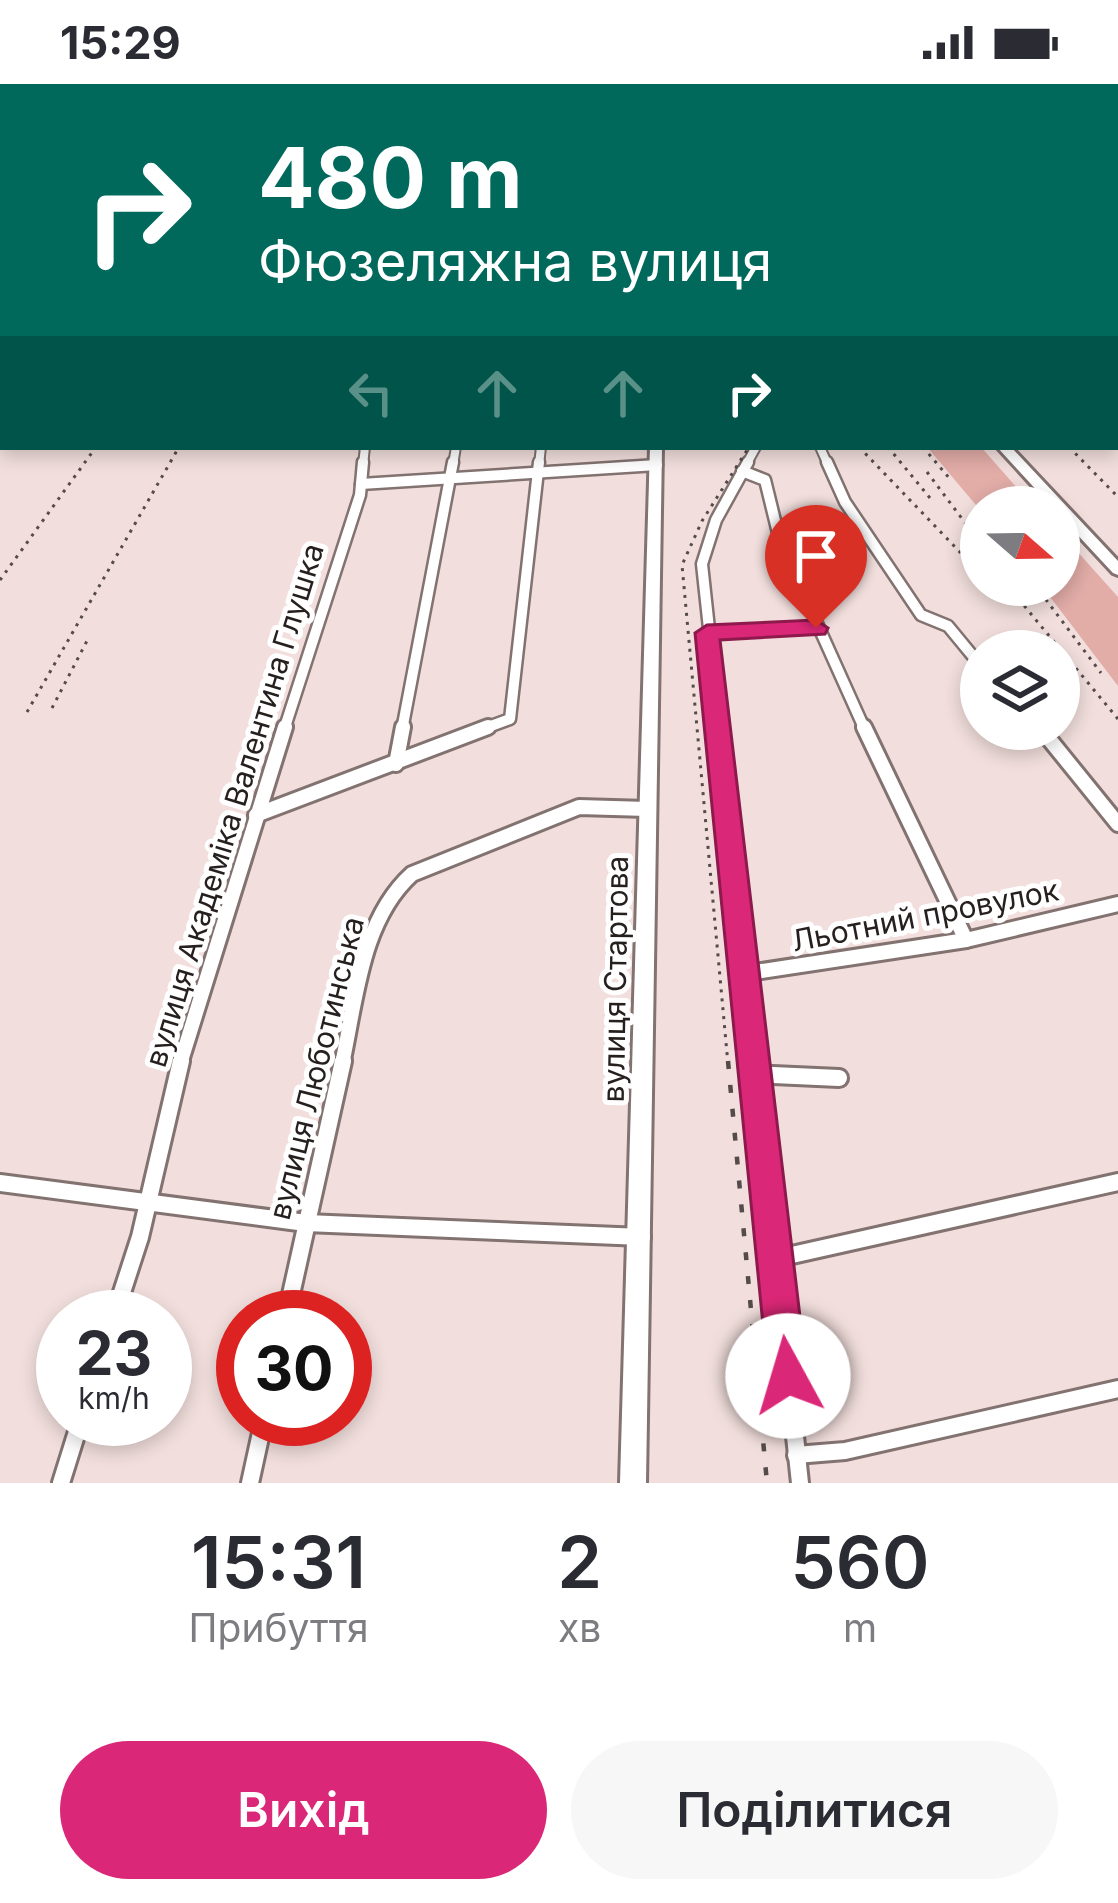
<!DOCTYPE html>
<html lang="uk">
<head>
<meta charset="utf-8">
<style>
  :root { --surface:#fff; --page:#f7f7f7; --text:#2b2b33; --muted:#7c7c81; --accent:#db2777 }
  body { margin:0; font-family:Inter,sans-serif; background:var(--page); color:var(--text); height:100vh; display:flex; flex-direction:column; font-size:45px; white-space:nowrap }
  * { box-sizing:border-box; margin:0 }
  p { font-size:39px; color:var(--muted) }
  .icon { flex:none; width:66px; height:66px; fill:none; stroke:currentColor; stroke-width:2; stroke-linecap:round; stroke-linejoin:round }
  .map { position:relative; height:1399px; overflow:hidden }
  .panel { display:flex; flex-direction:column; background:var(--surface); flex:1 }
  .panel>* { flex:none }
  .banner { position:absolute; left:0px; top:0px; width:1119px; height:366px; box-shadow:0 6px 18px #0003; background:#00695c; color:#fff; overflow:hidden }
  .needle { width:78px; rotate:110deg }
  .fabs { position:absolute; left:960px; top:402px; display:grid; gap:24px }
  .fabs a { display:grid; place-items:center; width:120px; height:120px; border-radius:50%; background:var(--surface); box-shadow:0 6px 18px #0003; font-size:60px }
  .speed { position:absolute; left:36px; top:1206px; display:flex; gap:24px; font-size:60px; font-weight:700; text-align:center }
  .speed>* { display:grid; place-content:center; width:156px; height:156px; border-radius:50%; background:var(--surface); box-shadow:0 6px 18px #0003; line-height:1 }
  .speed small { font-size:30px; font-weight:400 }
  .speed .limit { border:18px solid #d22; background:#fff; color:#111 }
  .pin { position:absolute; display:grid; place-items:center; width:102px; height:102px; color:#fff; margin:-123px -51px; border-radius:50% 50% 50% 0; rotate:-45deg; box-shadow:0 0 12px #0007 }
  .pin .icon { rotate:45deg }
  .me { position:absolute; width:132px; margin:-66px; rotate:354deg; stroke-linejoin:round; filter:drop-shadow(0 0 9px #0008) }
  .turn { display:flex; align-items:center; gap:42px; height:252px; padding:0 60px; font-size:54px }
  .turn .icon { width:156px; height:156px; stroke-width:2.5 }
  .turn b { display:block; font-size:84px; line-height:102px }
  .lanes { display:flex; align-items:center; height:114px; padding:0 60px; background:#0003; justify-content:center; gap:60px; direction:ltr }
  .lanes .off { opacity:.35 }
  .eta { display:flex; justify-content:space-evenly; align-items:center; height:204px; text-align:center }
  .eta b { font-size:72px; font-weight:600; line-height:84px }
  .button { display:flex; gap:24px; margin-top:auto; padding:24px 60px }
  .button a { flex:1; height:138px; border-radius:72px; background:var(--accent); color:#fff; font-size:48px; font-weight:600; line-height:138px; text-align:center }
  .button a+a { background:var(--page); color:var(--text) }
  .status { display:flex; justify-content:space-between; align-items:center; height:84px; padding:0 60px; background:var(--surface); direction:ltr }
  .status svg { height:33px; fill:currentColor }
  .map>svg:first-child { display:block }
</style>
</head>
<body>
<div class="status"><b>15:29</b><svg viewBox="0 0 49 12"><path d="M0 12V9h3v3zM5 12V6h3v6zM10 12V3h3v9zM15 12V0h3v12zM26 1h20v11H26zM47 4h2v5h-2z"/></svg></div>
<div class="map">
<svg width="1118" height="1399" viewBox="0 0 1118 1399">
  <rect width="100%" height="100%" fill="#f2dfdd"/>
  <g fill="#e2aca7">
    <polygon points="927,363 981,363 1034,423 981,427"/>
    <polygon points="1059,447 1118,513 1118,602 1041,501 1059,501"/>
  </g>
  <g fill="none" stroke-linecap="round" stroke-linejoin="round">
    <defs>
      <g id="street-far3">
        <polyline points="820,363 828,381"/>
        <polyline points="363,381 365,363"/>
        <polyline points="453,381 456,363"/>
        <polyline points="539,381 541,363"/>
        <polyline points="746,381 756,363"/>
      </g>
      <g id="street-far2">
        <polyline points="827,378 845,418 921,531 948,542 981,582"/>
        <polyline points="742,387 765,396 780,457 865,646"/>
        <polyline points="361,400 657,381"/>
        <polyline points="707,549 816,544"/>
        <polyline points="284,646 360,411 363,378"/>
        <polyline points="402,646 453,378"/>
        <polyline points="480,646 510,635 539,378"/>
        <polyline points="720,646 702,480 716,436 748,378"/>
      </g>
      <g id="street-far1">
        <polyline points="719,643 755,980"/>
        <polyline points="864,643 966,856"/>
        <polyline points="1041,645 1118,740"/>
        <polyline points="396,680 403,643"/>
        <polyline points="256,731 488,643"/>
        <polyline points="742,890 966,856 1118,820"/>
        <polyline points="180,980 285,643"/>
        <path d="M342,980C356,916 361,836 412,790L579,723L647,725"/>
      </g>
      <g id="street">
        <polyline points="755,977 800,1399"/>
        <polyline points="753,990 839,994"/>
        <polyline points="0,1099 306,1139 642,1153"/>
        <polyline points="774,1175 1118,1098"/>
        <polyline points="114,1233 140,1153 181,977"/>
        <polyline points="286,1233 343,977"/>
        <polyline points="796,1371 845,1367 1118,1305"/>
        <polyline points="61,1399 81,1335"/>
        <polyline points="250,1399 264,1335"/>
      </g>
      <g id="secondary">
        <polygon points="516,0 524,0 526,3 518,3"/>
        <polygon points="650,363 662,363 646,1399 620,1399"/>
      </g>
      <g id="primary">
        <polygon points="662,0 671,0 673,3 664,3"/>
        <polygon points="997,363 1011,363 1118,477 1118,491 1113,489 1059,431 1059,423 1052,423"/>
      </g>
    </defs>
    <use href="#street-far3" stroke="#827270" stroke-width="12"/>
    <use href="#street-far2" stroke="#827270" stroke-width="15"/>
    <use href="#street-far1" stroke="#827270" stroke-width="20"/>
    <use href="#street" stroke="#827270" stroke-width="22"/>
    <use href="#secondary" stroke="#827270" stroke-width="6"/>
    <use href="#primary" stroke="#827270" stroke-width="6"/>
    <use href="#street-far3" stroke="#fff" stroke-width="8"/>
    <use href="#street-far2" stroke="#fff" stroke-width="10"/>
    <use href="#street-far1" stroke="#fff" stroke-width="14"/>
    <use href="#street" stroke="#fff" stroke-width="16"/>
    <use href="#secondary" fill="#fff" fill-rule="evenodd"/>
    <use href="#primary" fill="#fff" fill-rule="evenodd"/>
    <g stroke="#544b4a" stroke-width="3" stroke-dasharray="3 6" stroke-linecap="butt">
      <polyline points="580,0 584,3"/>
      <polyline points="859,363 981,490"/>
      <polyline points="888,363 930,414"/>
      <polyline points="923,363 950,395"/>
      <polyline points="1069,363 1118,413"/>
      <polyline points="927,388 981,460"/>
      <polyline points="0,496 96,363"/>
      <polyline points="1007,501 1118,635"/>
      <polyline points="1035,501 1101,589"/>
      <polyline points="52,624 89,553"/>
      <polyline points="27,628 179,363"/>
      <polyline points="728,980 682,481 702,437 749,363"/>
    </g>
    <polyline stroke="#544b4a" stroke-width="4.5" stroke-dasharray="8 16" stroke-linecap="butt" points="728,977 767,1399"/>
  </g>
  <polygon fill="#db2777" stroke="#8e194d" stroke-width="3" points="816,536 828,544 825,550 720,556 807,1292 801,1306 788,1312 774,1306 768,1292 695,549 707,541"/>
  <g text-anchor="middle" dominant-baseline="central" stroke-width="10" stroke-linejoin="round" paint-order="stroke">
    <g font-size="30" fill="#251f1e" stroke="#fff">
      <text transform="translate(234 721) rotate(-73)">вулиця Академіка Валентина Глушка</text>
      <text transform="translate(925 831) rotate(-11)">Льотний провулок</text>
      <text transform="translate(615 895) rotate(-89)">вулиця Стартова</text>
      <text transform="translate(316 984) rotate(-76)">вулиця Люботинська</text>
    </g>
  </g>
</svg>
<div class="fabs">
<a><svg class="needle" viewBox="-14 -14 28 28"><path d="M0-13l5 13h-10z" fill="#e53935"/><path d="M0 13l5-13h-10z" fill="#7c7c81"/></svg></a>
<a><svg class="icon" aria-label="layers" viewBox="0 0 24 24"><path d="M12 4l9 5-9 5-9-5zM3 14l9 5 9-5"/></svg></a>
</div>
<div class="speed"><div>23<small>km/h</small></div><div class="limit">30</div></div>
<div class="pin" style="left:816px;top:544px;background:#d93025"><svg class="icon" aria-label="arrive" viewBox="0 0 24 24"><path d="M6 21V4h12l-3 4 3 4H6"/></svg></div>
<svg class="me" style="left:788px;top:1292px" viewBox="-20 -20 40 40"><circle r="19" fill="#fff"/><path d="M0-13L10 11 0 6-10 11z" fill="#db2777"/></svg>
<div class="banner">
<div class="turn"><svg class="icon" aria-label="right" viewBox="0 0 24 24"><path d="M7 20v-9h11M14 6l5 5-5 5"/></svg><div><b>480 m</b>Фюзеляжна вулиця</div></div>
<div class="lanes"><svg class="icon off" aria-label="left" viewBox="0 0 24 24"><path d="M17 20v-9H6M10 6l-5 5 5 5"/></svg><svg class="icon off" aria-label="ahead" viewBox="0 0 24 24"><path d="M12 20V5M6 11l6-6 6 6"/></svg><svg class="icon off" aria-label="ahead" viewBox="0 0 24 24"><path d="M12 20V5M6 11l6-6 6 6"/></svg><svg class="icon" aria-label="right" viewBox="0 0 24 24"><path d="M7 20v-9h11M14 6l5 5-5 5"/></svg></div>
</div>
</div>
<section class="panel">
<div class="eta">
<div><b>15:31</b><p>Прибуття</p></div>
<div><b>2</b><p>хв</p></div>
<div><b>560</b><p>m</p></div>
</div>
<div class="button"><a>Вихід</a><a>Поділитися</a></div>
</section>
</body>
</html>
